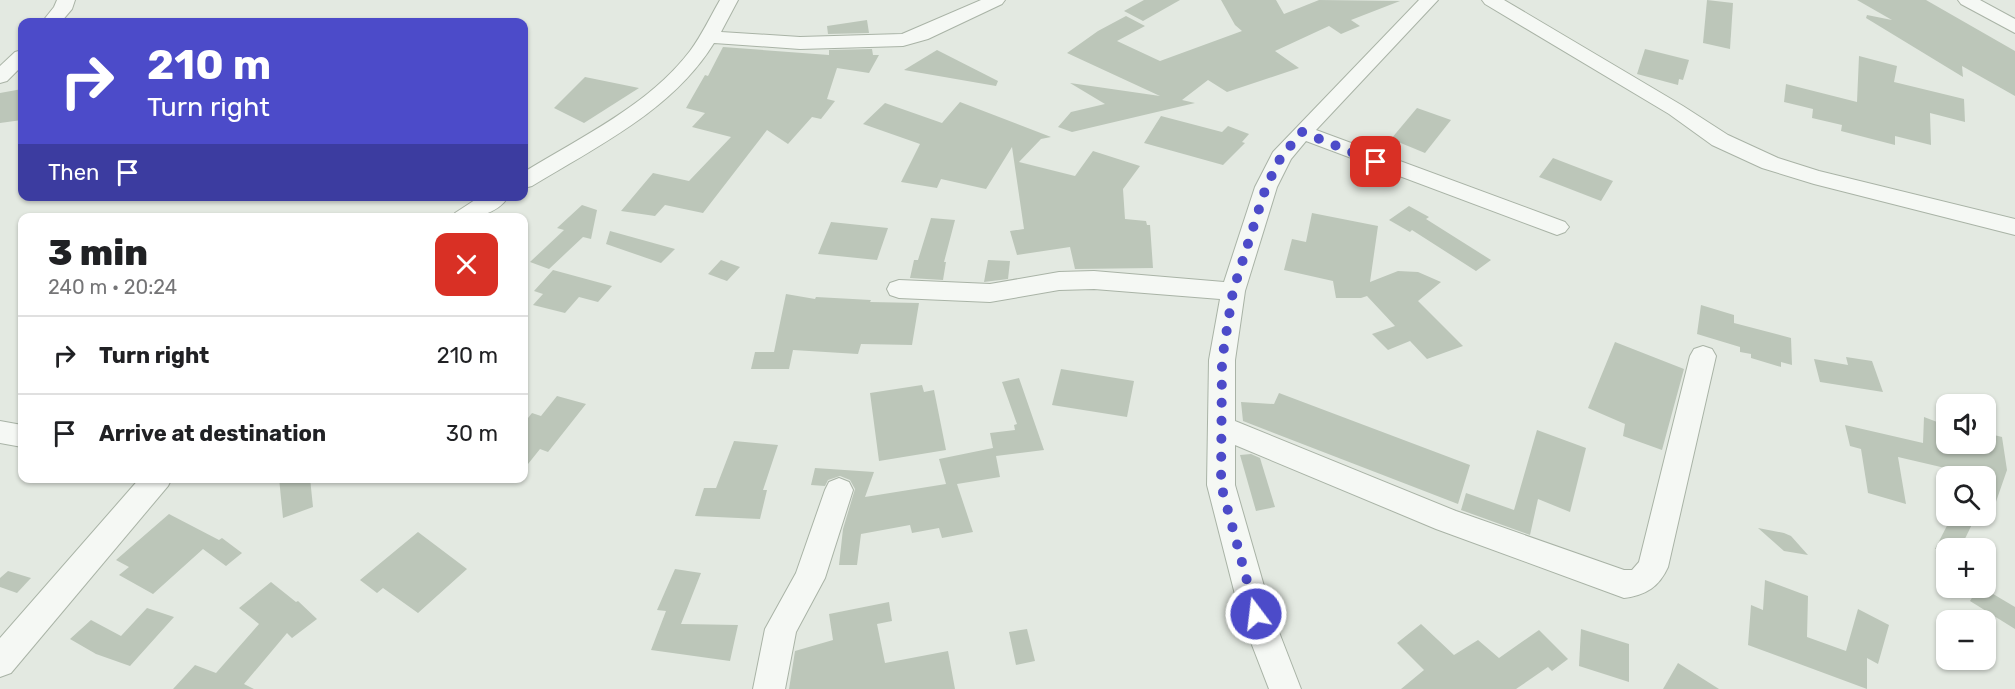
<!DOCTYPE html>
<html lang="en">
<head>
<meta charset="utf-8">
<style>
  :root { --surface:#fff; --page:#f6f6f6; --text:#202124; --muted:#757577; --line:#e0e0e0 }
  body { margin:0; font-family:Rubik,sans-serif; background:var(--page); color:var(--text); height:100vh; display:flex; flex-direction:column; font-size:22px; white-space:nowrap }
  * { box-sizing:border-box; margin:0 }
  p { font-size:20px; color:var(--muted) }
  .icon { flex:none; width:33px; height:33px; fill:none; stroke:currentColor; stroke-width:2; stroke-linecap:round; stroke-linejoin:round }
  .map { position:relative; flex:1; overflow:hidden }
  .side { position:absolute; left:18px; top:213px; width:510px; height:270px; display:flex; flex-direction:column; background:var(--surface); border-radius:12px; box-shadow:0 2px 4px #0004 }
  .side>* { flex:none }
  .top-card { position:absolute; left:18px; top:18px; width:510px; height:183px; border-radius:12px; box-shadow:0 2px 4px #0004; background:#4c4bc9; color:#fff; overflow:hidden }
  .buttons { position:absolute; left:1936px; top:394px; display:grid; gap:12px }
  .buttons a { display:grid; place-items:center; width:60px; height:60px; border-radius:12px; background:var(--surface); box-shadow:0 2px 4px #0004; font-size:30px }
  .pin { position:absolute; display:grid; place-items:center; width:51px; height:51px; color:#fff; margin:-26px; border-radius:12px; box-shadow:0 3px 9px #0006 }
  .me { position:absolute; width:66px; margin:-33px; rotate:345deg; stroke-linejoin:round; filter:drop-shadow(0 0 4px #0008) }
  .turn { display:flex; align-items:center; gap:21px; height:126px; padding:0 30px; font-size:27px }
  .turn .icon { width:78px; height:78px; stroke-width:2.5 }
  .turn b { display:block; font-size:42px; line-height:51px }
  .then { display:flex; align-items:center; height:57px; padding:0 30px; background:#0003; gap:12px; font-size:22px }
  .round { display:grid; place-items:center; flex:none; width:63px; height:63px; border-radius:12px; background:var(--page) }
  .headline { display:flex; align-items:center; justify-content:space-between; height:102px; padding:0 30px }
  h1 { font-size:36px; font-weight:800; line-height:45px }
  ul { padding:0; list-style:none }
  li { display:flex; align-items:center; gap:18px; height:78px; padding:0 30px; border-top:2px solid var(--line) }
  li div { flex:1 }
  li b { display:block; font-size:22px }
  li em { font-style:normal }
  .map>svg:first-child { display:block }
</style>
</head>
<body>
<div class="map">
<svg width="2015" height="689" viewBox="0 0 2015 689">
  <rect width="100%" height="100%" fill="#e3e9e1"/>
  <g fill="#bcc6b9">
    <polygon points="1144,0 1180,0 1143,21 1124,11"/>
    <polygon points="1221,0 1276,0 1284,14 1319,0 1400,1 1351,20 1360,26 1341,34 1329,26 1275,51 1299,68 1227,92 1208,80 1182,100 1195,103 1072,132 1058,127 1071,112 1105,104 1070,83 1160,96 1067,53 1098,31 1126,16 1145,26 1117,41 1160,61 1242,31 1235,25"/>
    <polygon points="1707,0 1733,3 1730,49 1703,43"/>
    <polygon points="1857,0 1926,0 2015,51 2015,96 1962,66 1963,77 1866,18 1867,15 1892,20"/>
    <polygon points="867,20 869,33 828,34 827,26"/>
    <polygon points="723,47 829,55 829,50 872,49 873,55 879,55 869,73 837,68 827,99 835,101 821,119 812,117 788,144 767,130 703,213 665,205 655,216 621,211 653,173 689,181 731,137 692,127 705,113 686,108 705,75 708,76"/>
    <polygon points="1645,49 1689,60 1683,80 1679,79 1678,85 1637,74"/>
    <polygon points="937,50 998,81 996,86 904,70"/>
    <polygon points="1859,56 1897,66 1894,82 1964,99 1965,122 1930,113 1931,145 1895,136 1895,145 1841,131 1842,125 1812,118 1813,109 1784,102 1786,84 1857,102"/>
    <polygon points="585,77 639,88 584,123 554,108"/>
    <polygon points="22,89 22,120 0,123 0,93"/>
    <polygon points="960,102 1051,137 1041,139 1019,162 1075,176 1093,151 1140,166 1123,189 1125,219 1146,221 1147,225 1150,225 1153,268 1075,269 1070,247 1017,255 1010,231 1024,229 1012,147 986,189 941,179 937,188 901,182 920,144 863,124 885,103 942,123"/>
    <polygon points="1417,108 1451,120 1425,153 1391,139"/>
    <polygon points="1161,116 1222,132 1228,126 1249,134 1242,142 1245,143 1223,165 1144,143"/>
    <polygon points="1553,158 1613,181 1601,201 1539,177"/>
    <polygon points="582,205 597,210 591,239 583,237 549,269 530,262 564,230 557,228"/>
    <polygon points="1409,206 1429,217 1426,219 1491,260 1476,271 1412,230 1410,232 1389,220"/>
    <polygon points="1312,213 1378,226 1370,282 1398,271 1418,272 1441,282 1418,301 1463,346 1427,359 1410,341 1388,350 1372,334 1395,326 1367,296 1361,298 1336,298 1333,281 1284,270 1292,239 1306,242"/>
    <polygon points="931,218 955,220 944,262 946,262 943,280 910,278 914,260 918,260"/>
    <polygon points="831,222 888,228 877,260 818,254"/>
    <polygon points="610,231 675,249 661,263 606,244"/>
    <polygon points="721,260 740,267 727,281 708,274"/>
    <polygon points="988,260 1010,261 1008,279 984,282"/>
    <polygon points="553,270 612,286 598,302 579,297 565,313 533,305 543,294 534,291"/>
    <polygon points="786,294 815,299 816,297 871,300 870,302 919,303 912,345 861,344 858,354 793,350 789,369 751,369 755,352 774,352"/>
    <polygon points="1701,305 1734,315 1734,323 1791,338 1792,365 1781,362 1781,367 1751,358 1751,354 1740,352 1740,347 1697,334"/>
    <polygon points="1615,342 1684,369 1662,450 1623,436 1625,424 1588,408"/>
    <polygon points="1846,357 1872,361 1883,392 1820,382 1814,359 1848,365"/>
    <polygon points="1061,369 1134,381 1127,417 1052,405"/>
    <polygon points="1019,378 1044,450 996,456 1000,477 957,484 973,532 942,538 939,528 912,533 910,525 861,534 857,565 839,565 843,529 855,489 850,480 840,476 828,480 825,486 811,485 815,468 874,472 865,497 946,484 939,459 993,448 990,433 1015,430 1014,425 1017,424 1002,382"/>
    <polygon points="922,385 924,392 934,390 946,450 879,461 870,393"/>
    <polygon points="1279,393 1470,465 1458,504 1243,421 1241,402 1274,404"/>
    <polygon points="557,396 586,404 548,452 540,449 524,469 524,423 532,413 541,416"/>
    <polygon points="1924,417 1945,425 1947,444 1986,444 1986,433 2002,437 2007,470 1989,522 1986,522 1986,477 1956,477 1958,471 1898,457 1906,504 1868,493 1861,449 1850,446 1845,425 1923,443"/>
    <polygon points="1537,430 1586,448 1570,512 1538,499 1530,535 1461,510 1466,493 1514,510"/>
    <polygon points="734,441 778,445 763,490 767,490 760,519 695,516 704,488 716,488"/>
    <polygon points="1251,454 1260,458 1275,507 1256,511 1240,455"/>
    <polygon points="279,478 310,478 313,507 283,518"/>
    <polygon points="169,514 219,540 222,538 242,553 226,566 203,549 153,594 119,575 129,567 116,560"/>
    <polygon points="1952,516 1976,516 1960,549 1935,549"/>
    <polygon points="1758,528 1784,533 1791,536 1808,555 1784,551"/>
    <polygon points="418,532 467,569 418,613 383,588 377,593 360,580"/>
    <polygon points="675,569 701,573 681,624 738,625 730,661 651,650 666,611 657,610"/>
    <polygon points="8,571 31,578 17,593 0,587 0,578"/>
    <polygon points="1765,580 1808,596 1807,637 1846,651 1858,609 1889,625 1878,664 1867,658 1867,689 1748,645 1751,605 1763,610"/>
    <polygon points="271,582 296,602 298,601 317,619 292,638 287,633 244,684 254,689 173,689 195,665 216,673 259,624 239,608"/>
    <polygon points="1978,588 1983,588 2015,607 2015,629 1970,601"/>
    <polygon points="889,602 892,621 877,624 885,663 948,651 955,689 789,689 795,651 833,640 829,614"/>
    <polygon points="147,608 174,617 130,666 96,654 70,639 91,620 121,636"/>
    <polygon points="1421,624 1454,655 1478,640 1499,658 1539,630 1568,659 1552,671 1548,667 1516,689 1401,689 1424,670 1397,643"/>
    <polygon points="1027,629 1035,661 1016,665 1009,632"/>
    <polygon points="1581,629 1629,644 1629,682 1579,666"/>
    <polygon points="1678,663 1719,689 1663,689"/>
  </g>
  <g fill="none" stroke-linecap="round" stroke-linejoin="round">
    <defs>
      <g id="minor">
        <polygon points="57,0 75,0 72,9 61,22 42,22 54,7"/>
        <path d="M720,0H738L721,32L800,37L902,34L981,0H1005L1002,4L928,39L903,46L800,49L714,43C673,110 596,147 532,186L524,188V172C581,137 649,105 690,51C702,35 710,17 720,0Z"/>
        <path d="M1419,0H1438L1316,130L1565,222L1569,227L1565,232L1557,235L1549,232L1306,141L1291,159L1277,187L1245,291L1235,360V421L1456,511L1624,570H1632L1639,562L1690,356L1694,349L1703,346L1712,349L1716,356L1668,567C1659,587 1646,595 1624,598L1436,529L1235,445V485L1272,614L1301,689H1269L1240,614L1207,485L1209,360L1220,299L1094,289L1059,290L990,302L899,298L890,295L887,289L890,283L899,280L990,284L1059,272L1094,271L1224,282L1255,187L1273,152Z"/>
        <polygon points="1482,0 1504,0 1683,106 1728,135 1778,158 1819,171 2015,219 2015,235 1814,184 1762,168 1712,145 1669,114 1485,4"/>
        <polygon points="1958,0 1980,0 2015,19 2015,33 1961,4"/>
        <polygon points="22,50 22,66 7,81 0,83 0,66 15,52"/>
        <path d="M481,196H509C496,216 473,218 452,218L455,213Z"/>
        <polygon points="0,421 22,425 22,447 0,443"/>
        <polygon points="140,478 172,478 168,486 11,673 0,677 0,638"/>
        <polygon points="839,478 849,482 853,490 825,578 796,632 785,689 753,689 765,629 796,573 825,490 829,482"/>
      </g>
    </defs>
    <use href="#minor" stroke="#a9b3a6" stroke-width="2"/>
    <use href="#minor" fill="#f5f8f4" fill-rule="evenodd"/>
  </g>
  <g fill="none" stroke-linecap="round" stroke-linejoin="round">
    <polyline stroke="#4c4bc9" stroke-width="10" stroke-dasharray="0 18" points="1256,614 1221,485 1222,360 1233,291 1266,187 1281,157 1302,132 1376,162"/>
  </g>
</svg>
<div class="buttons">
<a><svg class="icon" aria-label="sound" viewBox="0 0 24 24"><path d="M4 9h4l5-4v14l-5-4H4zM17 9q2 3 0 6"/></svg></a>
<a><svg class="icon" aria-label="search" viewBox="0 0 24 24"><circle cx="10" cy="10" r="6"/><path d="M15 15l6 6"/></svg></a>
<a>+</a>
<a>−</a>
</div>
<div class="pin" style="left:1376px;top:162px;background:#d93025"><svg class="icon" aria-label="arrive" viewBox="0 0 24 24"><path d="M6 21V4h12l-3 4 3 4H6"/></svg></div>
<svg class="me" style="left:1256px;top:614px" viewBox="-20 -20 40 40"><circle r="17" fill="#4c4bc9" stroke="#fff" stroke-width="3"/><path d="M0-11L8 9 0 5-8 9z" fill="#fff"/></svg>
<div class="top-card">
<div class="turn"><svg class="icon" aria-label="right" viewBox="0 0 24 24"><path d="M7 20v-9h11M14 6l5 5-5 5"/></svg><div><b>210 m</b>Turn right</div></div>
<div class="then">Then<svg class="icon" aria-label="arrive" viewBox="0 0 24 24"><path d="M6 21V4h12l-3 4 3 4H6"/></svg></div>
</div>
<section class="side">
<div class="headline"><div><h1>3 min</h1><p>240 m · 20:24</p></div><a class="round" style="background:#d93025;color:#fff"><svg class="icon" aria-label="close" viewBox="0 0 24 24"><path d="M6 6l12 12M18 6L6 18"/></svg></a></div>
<ul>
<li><svg class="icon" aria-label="right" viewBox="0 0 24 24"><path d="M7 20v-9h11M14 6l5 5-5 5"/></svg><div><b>Turn right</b></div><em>210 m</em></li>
<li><svg class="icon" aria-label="arrive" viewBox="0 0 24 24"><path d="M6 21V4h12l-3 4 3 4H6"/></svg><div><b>Arrive at destination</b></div><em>30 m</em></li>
</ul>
</section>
</div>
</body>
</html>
